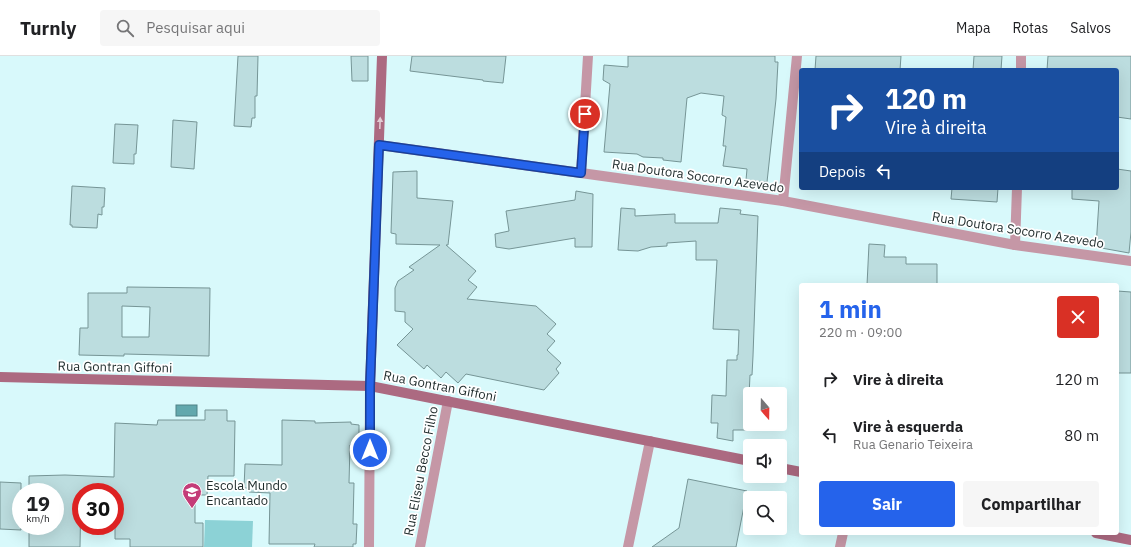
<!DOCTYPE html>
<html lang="pt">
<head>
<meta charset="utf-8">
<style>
  :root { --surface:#fff; --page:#f6f6f6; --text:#202124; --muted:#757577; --line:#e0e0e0; --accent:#2563eb }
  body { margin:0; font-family:"IBM Plex Sans",sans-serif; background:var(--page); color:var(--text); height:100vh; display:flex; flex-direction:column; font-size:15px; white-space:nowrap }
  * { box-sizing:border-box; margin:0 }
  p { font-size:13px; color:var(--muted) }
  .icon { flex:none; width:22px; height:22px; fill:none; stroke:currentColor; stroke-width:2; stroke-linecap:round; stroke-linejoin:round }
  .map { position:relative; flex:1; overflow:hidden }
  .drawer { position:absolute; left:799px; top:227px; width:320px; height:252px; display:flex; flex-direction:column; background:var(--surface); border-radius:4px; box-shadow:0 4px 16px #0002 }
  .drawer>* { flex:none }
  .top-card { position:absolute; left:799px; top:12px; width:320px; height:122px; border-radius:4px; box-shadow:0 4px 16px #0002; background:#1a4fa0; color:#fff; overflow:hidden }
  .needle { width:26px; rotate:160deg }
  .controls { position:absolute; left:743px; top:331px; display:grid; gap:8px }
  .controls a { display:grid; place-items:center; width:44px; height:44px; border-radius:4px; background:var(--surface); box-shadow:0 4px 16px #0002; font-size:20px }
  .speed { position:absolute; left:12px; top:427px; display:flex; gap:8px; font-size:20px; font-weight:700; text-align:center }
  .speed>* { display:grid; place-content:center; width:52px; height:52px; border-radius:50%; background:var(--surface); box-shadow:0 4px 16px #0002; line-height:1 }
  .speed small { font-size:10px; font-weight:400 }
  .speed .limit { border:6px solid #d22; background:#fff; color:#111 }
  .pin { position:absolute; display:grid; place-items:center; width:34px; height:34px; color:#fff; margin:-17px; border:2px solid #fff; border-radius:50%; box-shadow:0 1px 4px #0007 }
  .me { position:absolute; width:44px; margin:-22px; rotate:0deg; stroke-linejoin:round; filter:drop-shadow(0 0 3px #0008) }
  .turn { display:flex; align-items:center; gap:14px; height:84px; padding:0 20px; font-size:18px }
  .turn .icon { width:52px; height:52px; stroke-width:2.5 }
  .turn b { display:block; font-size:28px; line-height:34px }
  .then { display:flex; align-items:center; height:38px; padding:0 20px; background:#0003; gap:8px; font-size:15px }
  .round { display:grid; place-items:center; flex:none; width:42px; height:42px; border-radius:4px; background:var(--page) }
  .overview { display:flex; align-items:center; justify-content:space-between; height:68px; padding:0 20px }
  h1 { font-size:24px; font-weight:700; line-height:30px; color:var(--accent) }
  .button { display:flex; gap:8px; margin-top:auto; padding:8px 20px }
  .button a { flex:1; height:46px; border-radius:4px; background:var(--accent); color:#fff; font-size:16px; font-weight:700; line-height:46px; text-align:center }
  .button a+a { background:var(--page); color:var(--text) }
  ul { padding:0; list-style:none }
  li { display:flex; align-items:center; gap:12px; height:56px; padding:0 20px }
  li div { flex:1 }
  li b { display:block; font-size:15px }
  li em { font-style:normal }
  header { display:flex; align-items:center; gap:24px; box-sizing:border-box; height:56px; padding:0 20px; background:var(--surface); border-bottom:1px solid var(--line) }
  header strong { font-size:19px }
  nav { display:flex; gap:22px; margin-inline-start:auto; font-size:14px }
  .search { width:280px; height:36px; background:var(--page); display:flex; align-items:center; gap:10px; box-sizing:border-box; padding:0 14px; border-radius:4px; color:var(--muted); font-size:15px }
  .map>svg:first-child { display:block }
</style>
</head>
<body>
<header>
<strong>Turnly</strong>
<div class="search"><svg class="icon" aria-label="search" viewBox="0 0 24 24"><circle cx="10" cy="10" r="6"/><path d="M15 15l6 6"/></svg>Pesquisar aqui</div>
<nav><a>Mapa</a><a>Rotas</a><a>Salvos</a></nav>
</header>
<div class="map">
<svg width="1131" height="491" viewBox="0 0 1131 491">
  <rect width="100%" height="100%" fill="#d8f9fb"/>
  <polygon fill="#8cd2d6" points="205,464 253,465 252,491 204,491"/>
  <rect fill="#62a8ad" stroke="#4e8286" x="176" y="349" width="21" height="11"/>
  <g fill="#bcdddf" stroke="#769596" fill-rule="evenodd">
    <polygon points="238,0 258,0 257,40 255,40 255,62 252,62 251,71 234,70"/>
    <polygon points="351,0 368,0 368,25 352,25"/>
    <polygon points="412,0 506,0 503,27 483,25 483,24 410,15"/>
    <polygon points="628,0 775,0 775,6 778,6 776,43 767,126 746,124 747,113 723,110 726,90 723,90 726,61 722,59 724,40 701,37 687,42 681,106 663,104 663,102 643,101 637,98 604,96 610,28 603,24 604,9 628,11"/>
    <polygon points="816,0 901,0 900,14 815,14"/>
    <polygon points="974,0 1002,0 1001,14 973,14"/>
    <polygon points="1048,0 1131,0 1131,63 1117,61 1117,14 1047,14"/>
    <polygon points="173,64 197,66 194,113 171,111"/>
    <polygon points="115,68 138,69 136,98 134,98 134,108 113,107"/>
    <polygon points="1117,113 1131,115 1131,176 1129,197 1096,191 1099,145 1072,143 1072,132 1117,132"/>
    <polygon points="417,115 417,142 453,145 448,189 446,189 476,215 468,224 477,231 467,243 536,250 556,268 547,278 555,285 547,294 561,307 556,313 559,317 544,334 466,318 458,327 446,316 441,322 427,309 424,313 397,289 413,273 405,266 405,256 395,255 395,232 398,225 414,214 409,211 440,189 396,188 396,178 391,177 393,116"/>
    <polygon points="72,130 105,132 104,151 102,151 102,159 98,158 97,172 72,171 72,169 70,169"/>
    <polygon points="952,132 998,132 997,146 951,143"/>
    <polygon points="576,135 593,138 592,191 575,191 575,182 509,193 496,191 495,178 509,175 506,155 575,144"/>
    <polygon points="621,152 635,153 635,160 675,158 675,167 718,167 720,152 741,154 740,158 758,160 753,300 752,319 750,319 748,363 747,374 733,374 733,385 717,382 718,367 711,367 712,339 726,340 727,304 737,304 737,299 738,299 739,274 713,273 717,204 696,204 696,185 667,187 667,190 651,191 638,195 618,194"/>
    <polygon points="869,188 885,189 884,201 906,201 906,208 937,208 937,229 867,229"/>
    <path d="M127,231L210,232L209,300L124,298V300L79,299L80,272H88V237H127ZM122,250L150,251L149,281H122Z"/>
    <polygon points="1117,235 1131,236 1131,317 1117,317"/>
    <polygon points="205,354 227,354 227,365 235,365 234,420 208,420 207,439 195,439 195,467 203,467 203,491 130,491 130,483 115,483 115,436 81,436 80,491 29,491 29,470 55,470 55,436 29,436 29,420 65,419 114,421 115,367 157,369 158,364 205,364"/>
    <polygon points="282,364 315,365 315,367 351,366 351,368 359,369 359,389 350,389 349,427 354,427 353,468 357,468 356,488 353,488 353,491 314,491 315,488 269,488 270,437 249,436 249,432 244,432 245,408 282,409"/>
    <polygon points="688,423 747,435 736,491 652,491 679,472"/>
    <polygon points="0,426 21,427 21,474 0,473"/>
  </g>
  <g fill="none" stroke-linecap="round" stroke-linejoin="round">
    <g stroke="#c597a6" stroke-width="10">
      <polyline points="1021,14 1021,0"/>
      <polyline points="379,89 783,145 1015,189 1131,205"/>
      <polyline points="581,117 588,0"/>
      <polyline points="783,145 797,0"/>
      <polyline points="1015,189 1017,132"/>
      <polyline points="369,491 370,330"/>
      <polyline points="420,491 448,345"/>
      <polyline points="628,491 650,385"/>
      <polyline points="840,491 843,477"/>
    </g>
    <g stroke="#ac6a81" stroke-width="10">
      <polyline points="0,321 370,330 750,405"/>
      <polyline points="370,330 382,0"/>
      <polyline points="780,412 801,416"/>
      <polyline points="1096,477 1131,484"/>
    </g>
  </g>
  <defs><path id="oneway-solid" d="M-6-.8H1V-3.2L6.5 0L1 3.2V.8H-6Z"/></defs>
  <use fill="#e2cbd3" href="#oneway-solid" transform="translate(380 67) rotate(-88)"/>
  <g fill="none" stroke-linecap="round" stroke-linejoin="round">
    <defs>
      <polyline id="route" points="370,394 370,330 379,89 581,117 585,58"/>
    </defs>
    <use href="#route" stroke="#184099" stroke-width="10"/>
    <use href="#route" stroke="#2563eb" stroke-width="7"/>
  </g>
  <defs>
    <symbol id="school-pin" viewBox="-11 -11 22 30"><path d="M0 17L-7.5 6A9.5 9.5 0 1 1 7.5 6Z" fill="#c43c78" stroke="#fff"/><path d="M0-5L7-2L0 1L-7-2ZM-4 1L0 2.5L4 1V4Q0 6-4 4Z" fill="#fff"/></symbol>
  </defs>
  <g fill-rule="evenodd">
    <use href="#school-pin" x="181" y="425" width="22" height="30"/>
  </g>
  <g text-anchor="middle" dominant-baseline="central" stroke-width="3.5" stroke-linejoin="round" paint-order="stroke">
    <g font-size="13" fill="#1e2b2b" stroke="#fff">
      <text transform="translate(698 120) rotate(8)">Rua Doutora Socorro Azevedo</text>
      <text transform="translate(1018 174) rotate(9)">Rua Doutora Socorro Azevedo</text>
      <text transform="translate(115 311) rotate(1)">Rua Gontran Giffoni</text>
      <text transform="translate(440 330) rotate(11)">Rua Gontran Giffoni</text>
      <text transform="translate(421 415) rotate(-79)">Rua Eliseu Becco Filho</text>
    </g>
    <g font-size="13" fill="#1e2b2b" stroke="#fff" text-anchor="start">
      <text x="206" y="429">Escola Mundo<tspan x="206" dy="15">Encantado</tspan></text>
    </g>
  </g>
</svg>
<div class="controls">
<a><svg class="needle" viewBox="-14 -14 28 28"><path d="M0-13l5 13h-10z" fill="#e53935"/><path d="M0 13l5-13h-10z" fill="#757577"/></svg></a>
<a><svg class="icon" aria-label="sound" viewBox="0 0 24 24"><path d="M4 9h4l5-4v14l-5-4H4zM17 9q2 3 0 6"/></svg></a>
<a><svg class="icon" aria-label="search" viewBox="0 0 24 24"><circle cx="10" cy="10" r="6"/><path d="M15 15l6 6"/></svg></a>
</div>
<div class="speed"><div>19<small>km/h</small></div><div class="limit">30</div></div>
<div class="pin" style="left:585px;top:58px;background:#d93025"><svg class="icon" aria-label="arrive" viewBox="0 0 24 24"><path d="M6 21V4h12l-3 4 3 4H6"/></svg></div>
<svg class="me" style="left:370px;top:394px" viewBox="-20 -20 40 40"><circle r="17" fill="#2563eb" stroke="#fff" stroke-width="3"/><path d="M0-11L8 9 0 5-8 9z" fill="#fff"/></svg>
<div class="top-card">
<div class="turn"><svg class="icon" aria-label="right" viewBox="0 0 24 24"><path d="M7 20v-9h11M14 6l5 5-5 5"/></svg><div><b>120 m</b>Vire à direita</div></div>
<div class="then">Depois<svg class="icon" aria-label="left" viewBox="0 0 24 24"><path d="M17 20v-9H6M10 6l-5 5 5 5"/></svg></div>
</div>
<section class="drawer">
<div class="overview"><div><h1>1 min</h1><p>220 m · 09:00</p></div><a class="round" style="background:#d93025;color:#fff"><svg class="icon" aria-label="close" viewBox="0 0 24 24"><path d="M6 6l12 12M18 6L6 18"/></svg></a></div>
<ul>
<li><svg class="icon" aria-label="right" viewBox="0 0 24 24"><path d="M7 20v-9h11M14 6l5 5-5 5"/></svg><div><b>Vire à direita</b></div><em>120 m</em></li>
<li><svg class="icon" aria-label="left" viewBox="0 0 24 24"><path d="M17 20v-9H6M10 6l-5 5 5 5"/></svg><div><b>Vire à esquerda</b><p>Rua Genario Teixeira</p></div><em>80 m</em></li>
</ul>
<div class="button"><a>Sair</a><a>Compartilhar</a></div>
</section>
</div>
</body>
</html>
